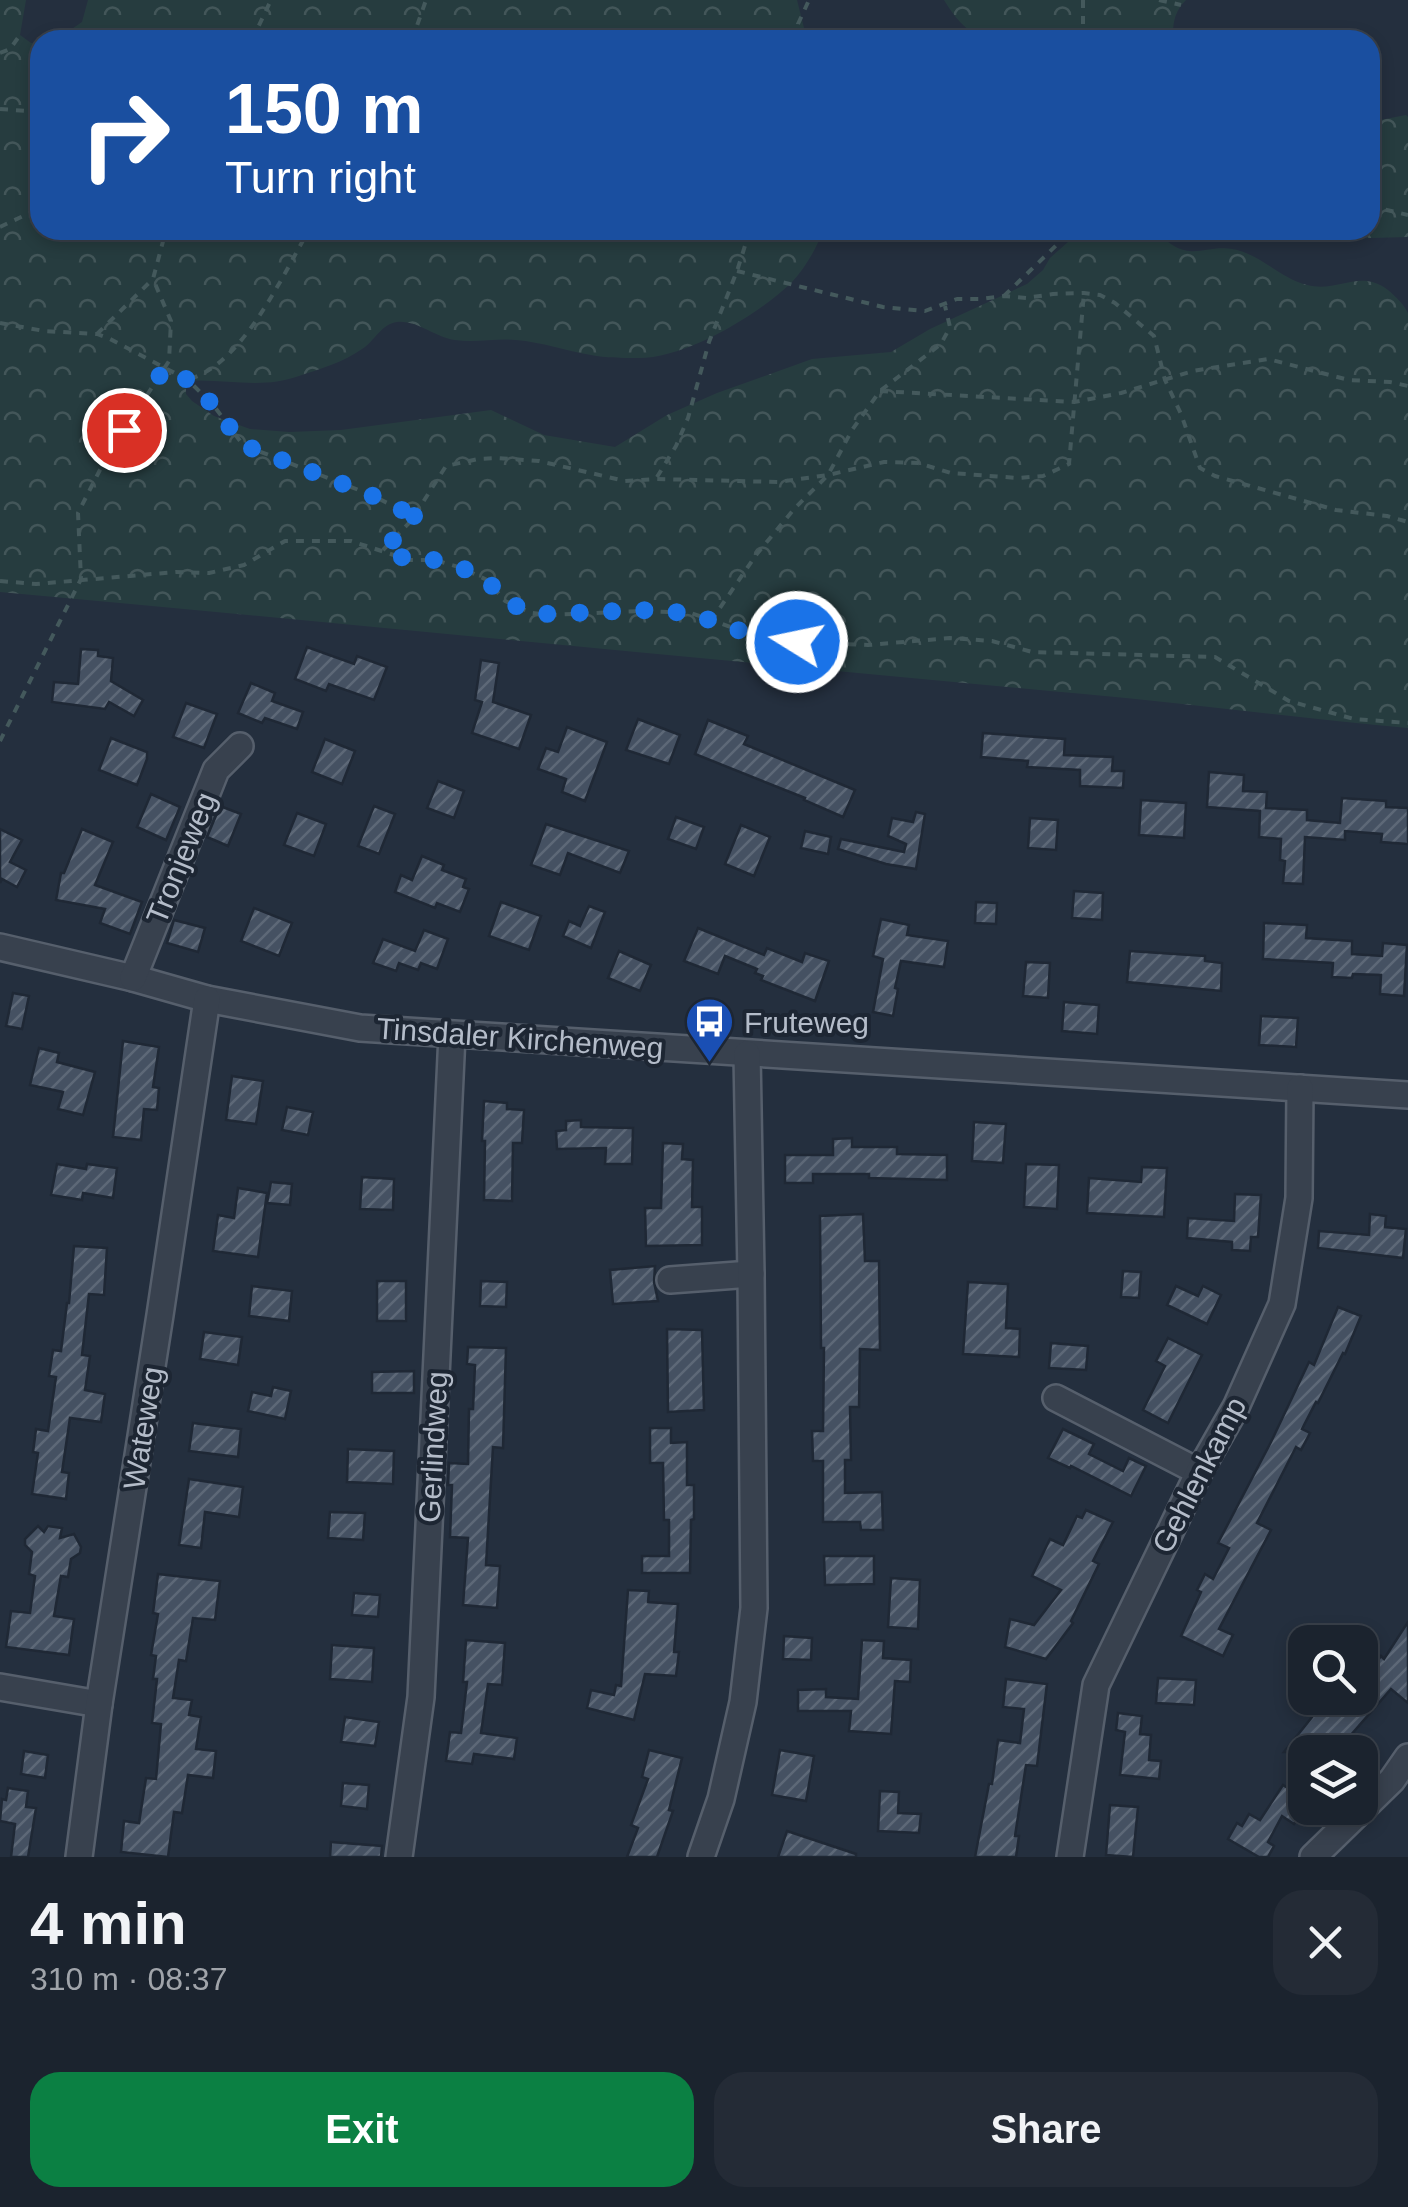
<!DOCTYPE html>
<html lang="en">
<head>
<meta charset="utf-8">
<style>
  :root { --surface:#1b232e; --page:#242b36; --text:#f1f3f6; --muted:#a0a4aa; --line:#39404a; --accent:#0b8043 }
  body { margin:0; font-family:Arial,sans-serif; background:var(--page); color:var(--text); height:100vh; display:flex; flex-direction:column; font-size:38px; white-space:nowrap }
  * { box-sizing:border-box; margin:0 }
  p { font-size:32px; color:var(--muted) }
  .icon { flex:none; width:55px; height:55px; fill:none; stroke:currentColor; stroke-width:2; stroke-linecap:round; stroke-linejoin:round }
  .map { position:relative; height:1857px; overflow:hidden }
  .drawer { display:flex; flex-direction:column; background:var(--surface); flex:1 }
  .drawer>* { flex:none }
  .top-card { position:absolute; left:30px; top:30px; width:1350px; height:210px; border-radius:30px; box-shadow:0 5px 15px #0003,0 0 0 2px var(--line); background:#1a4fa0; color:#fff; overflow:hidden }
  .fabs { position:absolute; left:1288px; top:1625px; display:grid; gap:20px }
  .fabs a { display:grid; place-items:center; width:90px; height:90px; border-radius:20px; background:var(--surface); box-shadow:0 5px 15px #0003,0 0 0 2px var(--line); font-size:50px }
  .pin { position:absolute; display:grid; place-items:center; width:85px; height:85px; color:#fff; margin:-42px; border:5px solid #fff; border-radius:50%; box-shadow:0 2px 10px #0007 }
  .me { position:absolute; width:110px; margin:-55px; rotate:280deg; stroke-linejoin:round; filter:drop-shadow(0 0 8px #0008) }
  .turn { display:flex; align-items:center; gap:35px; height:210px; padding:0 30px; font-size:45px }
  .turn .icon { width:130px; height:130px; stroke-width:2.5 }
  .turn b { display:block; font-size:70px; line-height:85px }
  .round { display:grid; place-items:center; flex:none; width:105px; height:105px; border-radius:30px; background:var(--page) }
  .head { display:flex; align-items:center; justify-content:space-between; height:170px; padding:0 30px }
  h1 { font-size:60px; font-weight:700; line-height:75px }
  .cta { display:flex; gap:20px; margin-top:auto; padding:20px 30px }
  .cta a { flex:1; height:115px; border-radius:30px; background:var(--accent); color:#fff; font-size:40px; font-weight:700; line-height:115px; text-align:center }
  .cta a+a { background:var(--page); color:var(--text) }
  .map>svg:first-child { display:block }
</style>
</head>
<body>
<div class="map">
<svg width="1408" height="1857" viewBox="0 0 1408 1857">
  <defs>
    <pattern id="forest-crowns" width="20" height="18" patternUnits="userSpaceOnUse" patternTransform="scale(2.5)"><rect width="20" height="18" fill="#263c3f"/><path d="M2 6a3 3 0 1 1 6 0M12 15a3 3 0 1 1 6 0" fill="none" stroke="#435659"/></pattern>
    <pattern id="building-hatch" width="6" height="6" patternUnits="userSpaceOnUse" patternTransform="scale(2.5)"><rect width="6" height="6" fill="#455162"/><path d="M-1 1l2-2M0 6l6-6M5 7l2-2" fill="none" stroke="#5d6877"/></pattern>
  </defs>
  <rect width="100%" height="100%" fill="#242f3e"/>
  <g fill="url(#forest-crowns)">
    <path d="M0,0H26L20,35L31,43L40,44V230H823C817,248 805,268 792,282C758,315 685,359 637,358C622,358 606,358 591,355C566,351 542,342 516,340C496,338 476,343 455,340C436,338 417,320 397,322C381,324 375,341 362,349C344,362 320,369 299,376C260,390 226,378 186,381V394L192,401L214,416L250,429L289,432L341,430L491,410L544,435L615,447L667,415L717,393L812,359L891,352L930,329L1027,284L1043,270L1050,258L1068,242L1077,237L1097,230H1155C1193,271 1205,237 1246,253C1268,262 1285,280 1307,285C1339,293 1359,268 1388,290C1396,297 1403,303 1408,313V728C1300,718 1192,704 1084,694C723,661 362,625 0,592Z"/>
    <polygon points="88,0 797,0 807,40 56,40 82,22"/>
    <path d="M944,0H1186C1176,10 1173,20 1173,34L1179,40H985C965,30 955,18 944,0Z"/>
    <polygon points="1406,115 1408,117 1408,237 1333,239 1291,230 1370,230 1370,122"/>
  </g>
  <g fill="url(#building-hatch)" stroke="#1f2835" stroke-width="2.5">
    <polygon points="307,647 354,664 357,656 387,667 374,700 329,684 326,691 295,679"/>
    <polygon points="81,649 98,650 98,656 113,658 111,681 143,700 134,716 109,702 105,709 52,702 54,682 78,684"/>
    <polygon points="481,660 499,663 493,702 531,715 519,749 472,733 482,702 475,700"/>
    <polygon points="251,683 275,693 272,701 303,712 297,729 265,718 262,723 238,713"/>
    <polygon points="186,703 217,714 204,748 173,737"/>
    <polygon points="638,719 680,735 669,764 626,750"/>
    <polygon points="708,720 748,736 744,744 855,790 843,817 804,800 805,798 695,754"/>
    <polygon points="567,727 607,742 585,801 562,792 566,779 538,769 546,748 558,752"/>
    <polygon points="983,733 1065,739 1064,755 1113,757 1112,771 1124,771 1123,788 1080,786 1080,770 1027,767 1028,761 981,757"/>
    <polygon points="111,738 147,752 147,759 137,785 99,770"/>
    <polygon points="325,739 355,751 342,784 312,772"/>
    <polygon points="1209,772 1244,775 1243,791 1267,792 1266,808 1307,810 1307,820 1340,823 1342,798 1386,801 1386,807 1408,808 1408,844 1381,842 1382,834 1345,831 1345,840 1305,837 1303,884 1283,883 1285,861 1280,860 1281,839 1259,837 1260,811 1207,807"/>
    <polygon points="438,781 464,791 454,818 427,808"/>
    <polygon points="151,794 180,807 166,840 137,827"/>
    <polygon points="1141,800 1186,803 1184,838 1139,835"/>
    <polygon points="220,806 241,814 228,846 207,837"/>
    <polygon points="374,806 395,814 379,854 358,846"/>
    <polygon points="916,812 925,814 916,869 886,864 838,849 841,839 904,852 906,844 888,836 892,818 913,822"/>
    <polygon points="297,813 326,824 314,856 284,845"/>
    <polygon points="676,817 704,827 696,849 668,839"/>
    <polygon points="1030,818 1058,820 1056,850 1028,848"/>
    <polygon points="546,824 629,851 620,873 568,853 560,875 531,865"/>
    <polygon points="741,825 770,837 754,876 725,864"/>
    <polygon points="0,829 22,840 10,862 26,870 17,887 2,879 0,883"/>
    <polygon points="82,829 113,842 95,885 142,902 130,934 100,923 105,909 56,900 61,873 64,873"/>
    <polygon points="805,831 831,837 828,854 801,848"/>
    <polygon points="422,856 444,865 442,870 466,879 463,887 469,889 460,912 437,903 435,908 395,892 401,875 412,880"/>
    <polygon points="1074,891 1103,893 1102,920 1072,918"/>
    <polygon points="501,902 541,916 529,950 489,936"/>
    <polygon points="976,902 997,903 996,924 975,923"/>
    <polygon points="589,906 605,912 591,948 563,936 569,921 580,926"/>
    <polygon points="254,908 292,923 279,956 241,941"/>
    <polygon points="881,919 909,925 907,935 948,941 944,967 901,961 895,988 898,989 893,1016 873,1012 883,959 873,956"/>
    <polygon points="174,920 205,928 198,952 167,943"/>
    <polygon points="1264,923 1307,925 1306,938 1352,941 1352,954 1382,956 1383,943 1407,945 1404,996 1380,994 1381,975 1353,974 1352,978 1332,977 1333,963 1263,959"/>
    <polygon points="698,928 764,955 767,948 802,962 805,953 829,961 815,1001 761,980 763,976 755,973 757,969 725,956 718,974 684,961"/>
    <polygon points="424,930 448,939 437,969 421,963 418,970 399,963 396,971 373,963 383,939 415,951"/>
    <polygon points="619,951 651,965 640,991 608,978"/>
    <polygon points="1130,951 1205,956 1205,961 1222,963 1221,991 1127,982"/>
    <polygon points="1026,962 1050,963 1048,998 1023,996"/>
    <polygon points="13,993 29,996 22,1029 6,1026"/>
    <polygon points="1064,1002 1099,1005 1097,1034 1062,1031"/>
    <polygon points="1261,1016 1298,1018 1296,1047 1259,1045"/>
    <polygon points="123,1041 159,1047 153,1087 159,1088 157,1110 144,1109 141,1140 113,1137"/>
    <polygon points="39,1048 59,1053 57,1062 95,1072 83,1115 58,1109 63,1092 30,1085"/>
    <polygon points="232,1076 263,1081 256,1124 226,1120"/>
    <polygon points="484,1101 507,1103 507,1109 524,1110 522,1143 513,1143 512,1201 484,1200 485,1141 482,1141"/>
    <polygon points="287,1107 313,1112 308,1135 282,1130"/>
    <polygon points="581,1120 581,1127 633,1128 632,1164 605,1164 606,1148 557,1149 556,1131 566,1130 566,1121"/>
    <polygon points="974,1122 1006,1124 1003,1163 972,1161"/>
    <polygon points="852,1138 852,1147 897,1147 897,1154 947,1155 947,1180 869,1178 869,1174 813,1174 813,1183 785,1183 785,1155 833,1155 833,1139"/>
    <polygon points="663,1143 683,1144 682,1159 693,1160 692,1207 702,1207 702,1245 646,1246 645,1208 661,1208"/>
    <polygon points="57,1164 86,1169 87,1164 117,1168 113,1198 83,1193 82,1200 51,1195"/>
    <polygon points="1026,1164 1059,1165 1057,1209 1024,1207"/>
    <polygon points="1142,1167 1167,1168 1164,1217 1087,1213 1089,1178 1141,1182"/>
    <polygon points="362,1177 394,1179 393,1210 360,1209"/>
    <polygon points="271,1182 292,1184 290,1205 267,1203"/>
    <polygon points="238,1188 267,1193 258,1257 213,1251 218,1215 234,1218"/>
    <polygon points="1235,1194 1261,1195 1258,1237 1251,1237 1250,1251 1232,1250 1232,1242 1187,1238 1188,1218 1234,1221"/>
    <polygon points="863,1214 865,1261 879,1261 880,1350 860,1349 859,1407 850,1407 851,1460 845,1460 845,1493 882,1492 883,1530 861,1530 860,1522 823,1522 823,1461 813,1461 812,1431 823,1431 824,1348 821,1348 820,1216"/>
    <polygon points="1370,1214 1386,1216 1385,1227 1406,1229 1403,1258 1318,1248 1319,1231 1369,1235"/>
    <polygon points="74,1246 107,1248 104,1295 89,1294 82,1355 90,1356 85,1390 105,1394 101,1422 70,1418 62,1472 69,1473 66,1499 32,1494 38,1453 33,1452 36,1429 48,1431 56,1377 49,1376 53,1350 61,1351 67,1303 69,1303"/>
    <polygon points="655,1266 654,1282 658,1301 613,1304 610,1270"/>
    <polygon points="1123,1271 1141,1272 1139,1298 1121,1297"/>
    <rect x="377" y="1281" width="29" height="40"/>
    <polygon points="481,1281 507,1282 506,1307 480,1306"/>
    <polygon points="968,1282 1008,1284 1006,1328 1020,1329 1019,1357 963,1354"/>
    <polygon points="252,1286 292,1291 289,1321 249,1316"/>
    <polygon points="1176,1286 1198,1296 1203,1286 1221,1295 1207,1324 1167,1305"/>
    <polygon points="1338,1307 1361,1316 1345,1354 1343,1353 1318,1403 1316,1402 1302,1429 1310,1433 1301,1450 1296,1447 1257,1523 1271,1530 1219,1629 1233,1635 1223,1656 1181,1636 1201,1592 1197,1590 1205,1574 1213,1579 1229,1548 1218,1543 1271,1442 1309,1362 1314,1365"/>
    <polygon points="667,1329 702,1330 704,1410 668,1412"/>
    <polygon points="204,1332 242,1337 238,1365 200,1359"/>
    <polygon points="1168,1338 1202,1355 1168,1423 1143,1410 1165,1366 1156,1361"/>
    <polygon points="1051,1343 1088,1346 1086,1370 1049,1368"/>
    <polygon points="468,1347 506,1348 503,1448 493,1447 486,1565 500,1566 497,1608 463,1605 468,1538 450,1537 452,1485 448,1485 449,1463 468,1464 469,1409 473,1409 475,1365 467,1364"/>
    <polygon points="414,1371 414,1393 372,1393 372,1372"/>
    <polygon points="273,1387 291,1391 285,1419 248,1411 252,1392 271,1396"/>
    <polygon points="193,1423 241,1429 238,1457 189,1451"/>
    <polygon points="650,1428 671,1428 671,1443 687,1442 687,1485 694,1485 694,1519 691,1520 690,1573 642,1573 642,1556 669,1556 669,1520 664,1520 663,1463 650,1463"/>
    <polygon points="1063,1429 1094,1444 1089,1454 1123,1471 1129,1458 1146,1466 1131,1496 1071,1466 1070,1468 1048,1458"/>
    <polygon points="348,1449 394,1451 393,1484 347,1482"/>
    <polygon points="189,1479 243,1487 239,1517 205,1512 201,1548 179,1545"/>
    <polygon points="1086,1510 1113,1522 1093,1561 1099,1564 1071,1621 1073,1623 1046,1659 1005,1647 1010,1619 1034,1625 1061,1590 1032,1576 1050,1539 1063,1545 1077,1516 1082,1518"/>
    <polygon points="330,1512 365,1513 363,1540 328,1538"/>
    <polygon points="38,1526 44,1532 48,1526 62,1528 60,1538 74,1534 81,1547 80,1553 71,1559 68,1577 61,1576 54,1616 74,1619 69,1655 6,1647 11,1611 30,1613 35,1576 29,1574 32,1552 25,1545 25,1539"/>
    <polygon points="824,1556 874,1556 874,1584 825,1585"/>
    <polygon points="158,1574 220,1581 215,1620 193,1618 186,1661 179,1660 173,1698 192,1700 189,1715 201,1717 196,1749 216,1751 213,1778 188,1775 182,1813 174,1812 168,1857 121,1852 124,1821 139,1823 146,1778 156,1779 161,1724 152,1723 157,1679 153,1679 156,1656 151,1655 158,1614 153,1613"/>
    <polygon points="891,1578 920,1580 918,1629 888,1627"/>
    <polygon points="628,1590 649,1591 648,1602 678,1604 674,1652 679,1652 676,1676 645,1674 634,1720 587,1708 591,1690 614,1695 616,1685 621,1686"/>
    <polygon points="354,1593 380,1595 378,1617 352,1615"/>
    <polygon points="1408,1622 1408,1703 1391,1689 1336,1752 1284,1752 1317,1711 1301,1698 1342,1698 1360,1713 1360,1663 1370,1671 1381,1656 1384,1659"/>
    <polygon points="784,1636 812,1638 811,1660 783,1659"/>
    <polygon points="466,1640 505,1643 502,1685 488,1684 481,1733 517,1738 514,1759 474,1754 472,1764 446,1761 450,1732 461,1733 467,1682 463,1682"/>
    <polygon points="862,1640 884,1641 883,1658 911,1660 910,1682 895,1681 891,1734 849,1731 851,1711 798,1711 798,1690 826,1689 826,1697 858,1699"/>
    <polygon points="332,1645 374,1648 372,1682 330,1679"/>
    <polygon points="1158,1678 1196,1680 1194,1705 1156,1703"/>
    <polygon points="1006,1679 1047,1684 1037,1766 1026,1765 1015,1836 1019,1836 1016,1857 975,1857 989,1784 992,1784 998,1740 1020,1743 1024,1709 1003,1707"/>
    <polygon points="1118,1713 1142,1716 1140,1734 1151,1735 1149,1760 1161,1761 1159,1779 1120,1775 1125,1732 1116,1730"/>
    <polygon points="345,1717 379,1722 375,1746 341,1742"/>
    <polygon points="649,1750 682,1758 669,1810 673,1811 657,1857 627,1857 638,1828 631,1825 648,1779 642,1777"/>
    <polygon points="780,1750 814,1756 806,1801 772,1795"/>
    <polygon points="24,1751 48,1755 45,1778 21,1774"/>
    <polygon points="343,1783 369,1785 367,1809 341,1806"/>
    <polygon points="1283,1785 1305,1799 1305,1806 1294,1824 1282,1816 1268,1842 1274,1846 1268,1857 1259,1857 1228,1839 1237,1823 1242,1826 1249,1814 1260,1820"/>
    <polygon points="8,1788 28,1791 26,1807 36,1808 28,1857 11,1857 15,1824 0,1821 2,1799 6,1800"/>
    <polygon points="880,1791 899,1792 898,1813 921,1814 919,1833 878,1831"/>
    <polygon points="1110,1805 1138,1807 1133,1857 1106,1855"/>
    <polygon points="787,1831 856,1854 856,1857 778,1857"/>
    <polygon points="331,1842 382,1846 381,1857 330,1857"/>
  </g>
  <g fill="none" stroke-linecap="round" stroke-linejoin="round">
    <defs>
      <g id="minor">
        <polyline points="0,947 133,978 207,999 360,1028 1408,1095"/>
        <polyline points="133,978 216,770 240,746"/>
        <polyline points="670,1280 751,1274"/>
        <polyline points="1056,1398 1199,1472"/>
        <polyline points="0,1687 99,1704"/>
        <polyline points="79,1857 99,1704 160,1315 207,999"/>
        <polyline points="399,1857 421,1697 452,1035"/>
        <polyline points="701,1857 721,1799 743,1702 754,1608 751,1274 747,1054"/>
        <polyline points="1070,1857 1096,1685 1199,1472 1236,1407 1282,1304 1299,1198 1300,1088"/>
        <polyline points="1313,1857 1392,1780 1408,1757"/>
      </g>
    </defs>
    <use href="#minor" stroke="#565f6c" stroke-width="30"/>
    <g stroke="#44595c" stroke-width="4" stroke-dasharray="8 8" stroke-linecap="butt">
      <polyline points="1083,0 1083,40"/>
      <polyline points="1159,0 1181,5"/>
      <polyline points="252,40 271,0"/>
      <polyline points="412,40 426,0"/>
      <polyline points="797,40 798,24 809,0"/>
      <polyline points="0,53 10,49 20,35"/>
      <polyline points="0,109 40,112"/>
      <polyline points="1370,206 1408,215"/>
      <polyline points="0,227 40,208"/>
      <polyline points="737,271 883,307 925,311 957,299 981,299 1004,296 1026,298 1053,294 1084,293 1100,295 1115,303 1154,336 1165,380 1181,414 1200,468 1215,476 1336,510 1387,516 1408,522"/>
      <polyline points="1004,296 1072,230"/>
      <polyline points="0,323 44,331 97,334 110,339 188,380 214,406 243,445 369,494 408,513 418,508"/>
      <polyline points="97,334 153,279"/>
      <path d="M190,379C244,362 282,276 309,230"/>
      <polyline points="880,391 1074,402 1121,393 1193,371 1268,359 1349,380 1390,382 1408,386"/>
      <polyline points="657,477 676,446 688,418 709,342 737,271 750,230"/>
      <polyline points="383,550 411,521 446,466 478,459 497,458 539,461 625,481 656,479 778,482 828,475 884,462 918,463 951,473 1018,478 1043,476 1069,464 1084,293"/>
      <polyline points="0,581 36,584 176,572 209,573 244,565 285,541 351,541 409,560 435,560 462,568 487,580 505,601 532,613 550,615 641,611 691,613 753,635 797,642 868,645 950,638 992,641 1032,652 1215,657 1289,701 1354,719 1408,723"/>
      <polyline points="711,621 756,555 795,508 828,475 852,430 880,391 941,344 950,327 945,306"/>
      <polyline points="0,741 81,579 78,513 105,460 169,361 171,321 153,279 166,230"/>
    </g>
    <use href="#minor" stroke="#38414e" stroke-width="25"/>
  </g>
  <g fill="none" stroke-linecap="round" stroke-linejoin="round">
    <polyline stroke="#1a73e8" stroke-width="18" stroke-dasharray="0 32.4" points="124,430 164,369 188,380 214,406 243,445 369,494 408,513 420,506 411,521 384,550 409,560 435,560 462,568 487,580 505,601 532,613 550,614 642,610 690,613 752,635 797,642"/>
  </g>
  <defs>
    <symbol id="bus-pin" viewBox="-11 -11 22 30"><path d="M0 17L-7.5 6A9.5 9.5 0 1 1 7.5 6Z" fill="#1a4fb4" stroke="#1d2633"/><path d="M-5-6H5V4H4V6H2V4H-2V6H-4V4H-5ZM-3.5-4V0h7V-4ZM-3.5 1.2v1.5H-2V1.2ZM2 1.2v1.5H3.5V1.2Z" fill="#fff"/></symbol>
  </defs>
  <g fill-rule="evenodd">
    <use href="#bus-pin" x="682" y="994" width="55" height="75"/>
  </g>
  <g text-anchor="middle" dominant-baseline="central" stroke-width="8" stroke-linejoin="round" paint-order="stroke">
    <g font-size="30" fill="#b4bcc9" stroke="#1d2633">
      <text transform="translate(181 858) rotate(-68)">Tronjeweg</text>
      <text transform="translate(520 1038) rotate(4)">Tinsdaler Kirchenweg</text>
      <text transform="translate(143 1428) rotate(-81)">Wateweg</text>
      <text transform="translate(433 1447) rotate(-87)">Gerlindweg</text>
      <text transform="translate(1199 1475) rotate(-63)">Gehlenkamp</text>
    </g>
    <g font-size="30" fill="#b4bcc9" stroke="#1d2633" text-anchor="start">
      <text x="744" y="1022">Fruteweg</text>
    </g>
  </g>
</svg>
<div class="fabs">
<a><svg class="icon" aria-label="search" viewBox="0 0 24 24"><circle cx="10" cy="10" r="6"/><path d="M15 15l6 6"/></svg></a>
<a><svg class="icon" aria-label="layers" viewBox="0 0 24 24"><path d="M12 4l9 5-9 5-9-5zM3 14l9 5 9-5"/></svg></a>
</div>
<div class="pin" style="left:124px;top:430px;background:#d93025"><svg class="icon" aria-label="arrive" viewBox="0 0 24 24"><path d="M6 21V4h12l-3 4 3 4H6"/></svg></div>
<svg class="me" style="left:797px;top:642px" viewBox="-20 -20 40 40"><circle r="17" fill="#1a73e8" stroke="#fff" stroke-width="3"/><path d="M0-11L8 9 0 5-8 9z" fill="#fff"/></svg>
<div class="top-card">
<div class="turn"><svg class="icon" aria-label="right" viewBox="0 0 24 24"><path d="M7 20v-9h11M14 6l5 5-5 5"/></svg><div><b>150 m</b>Turn right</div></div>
</div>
</div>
<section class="drawer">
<div class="head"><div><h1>4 min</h1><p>310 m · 08:37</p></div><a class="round"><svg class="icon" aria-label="close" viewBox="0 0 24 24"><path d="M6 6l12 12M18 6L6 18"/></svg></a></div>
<div class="cta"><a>Exit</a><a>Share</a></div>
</section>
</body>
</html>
